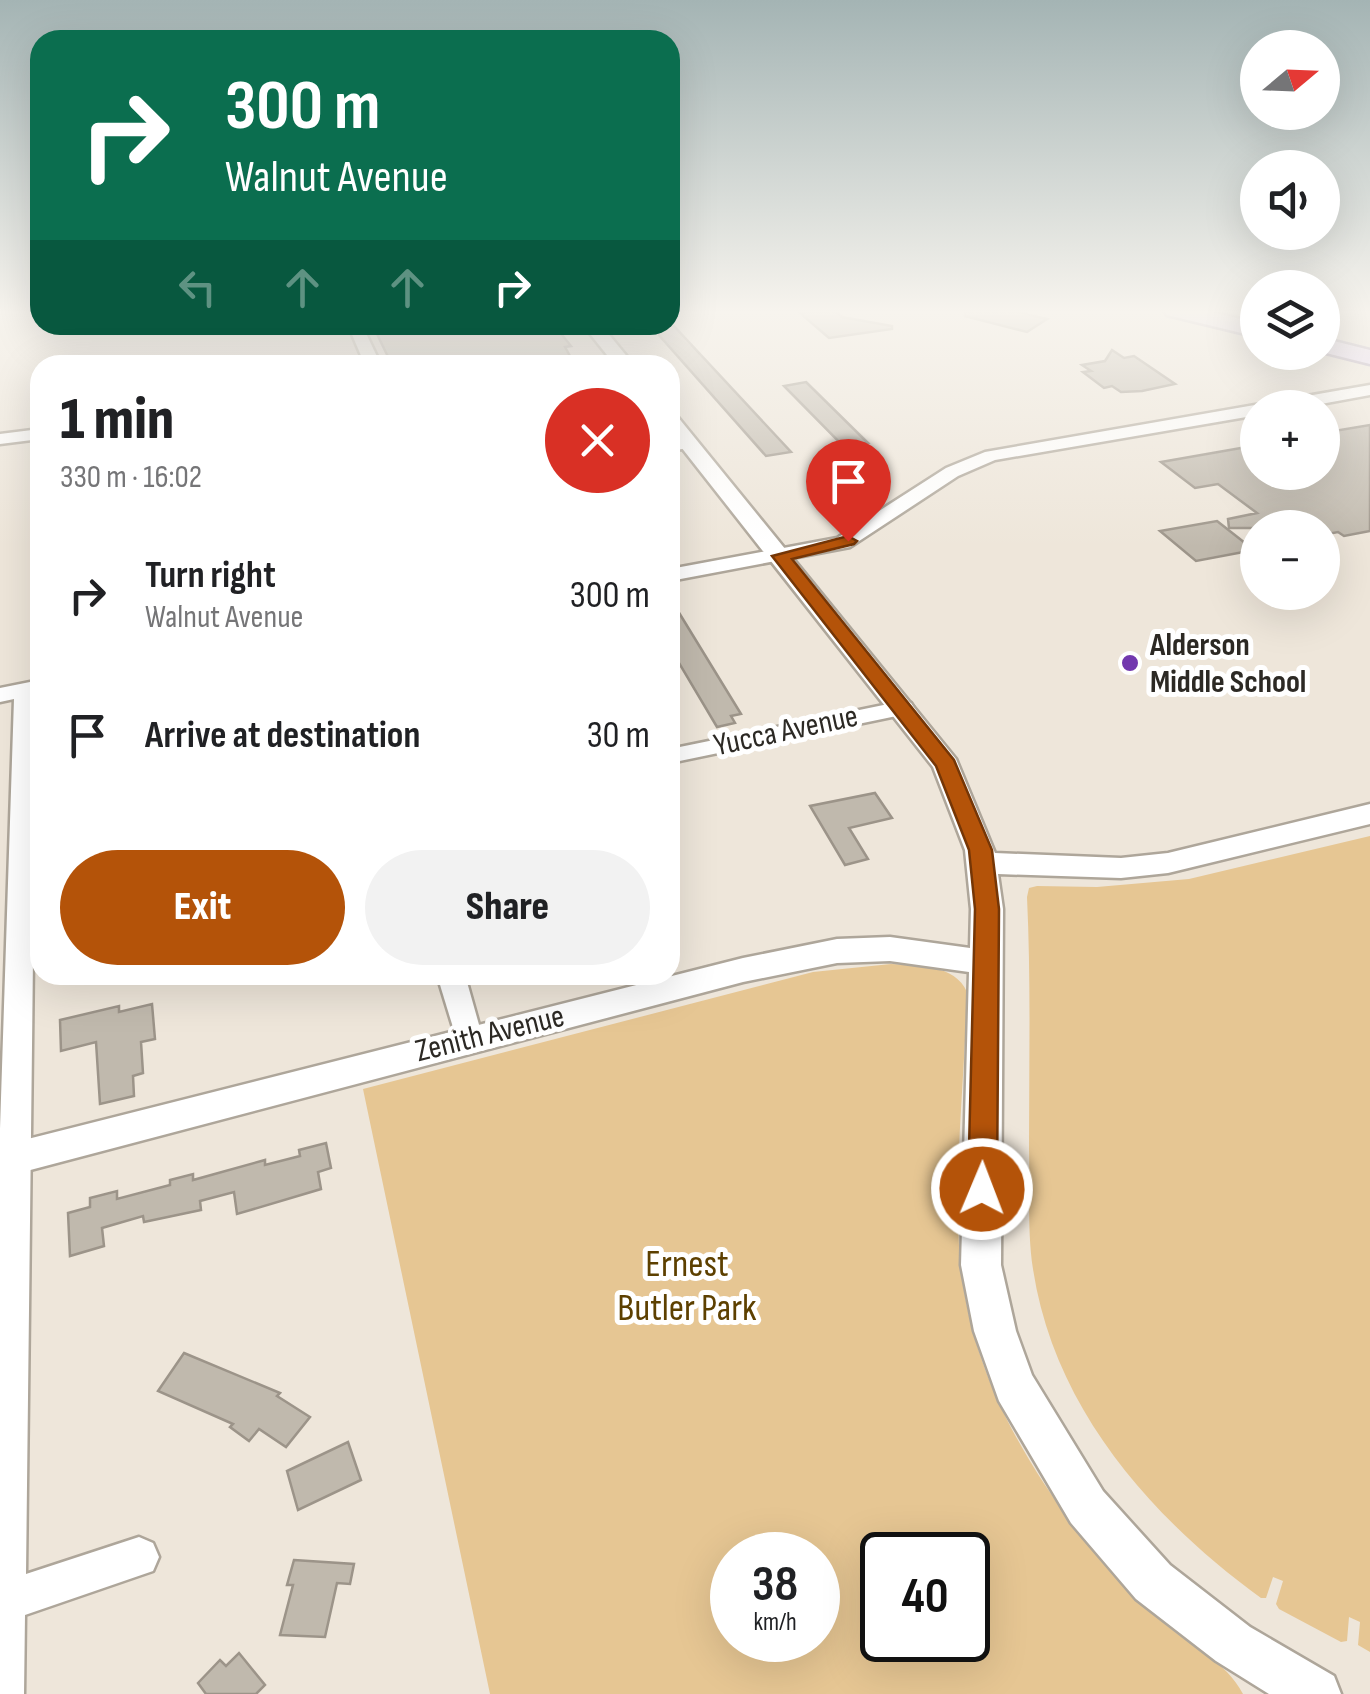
<!DOCTYPE html>
<html lang="en">
<head>
<meta charset="utf-8">
<style>
  :root { --surface:#fff; --page:#f2f2f2; --text:#202124; --muted:#757577; --accent:#b45309 }
  body { margin:0; font-family:"Sofia Sans Condensed",sans-serif; background:var(--page); color:var(--text); height:100vh; display:flex; flex-direction:column; font-size:38px; white-space:nowrap }
  * { box-sizing:border-box; margin:0 }
  p { font-size:32px; color:var(--muted) }
  .icon { flex:none; width:55px; height:55px; fill:none; stroke:currentColor; stroke-width:2; stroke-linecap:round; stroke-linejoin:round }
  .map { position:relative; flex:1; overflow:hidden }
  .sheet { position:absolute; left:30px; top:355px; width:650px; height:630px; display:flex; flex-direction:column; background:var(--surface); border-radius:30px; box-shadow:0 10px 40px #0002 }
  .sheet>* { flex:none }
  .guide { position:absolute; left:30px; top:30px; width:650px; height:305px; border-radius:30px; box-shadow:0 10px 40px #0002; background:#0b6e4f; color:#fff; overflow:hidden }
  .needle { width:65px; rotate:71deg }
  .controls { position:absolute; left:1240px; top:30px; display:grid; gap:20px }
  .controls a { display:grid; place-items:center; width:100px; height:100px; border-radius:50%; background:var(--surface); box-shadow:0 10px 40px #0002; font-size:50px }
  .speed { position:absolute; left:710px; top:1532px; display:flex; gap:20px; font-size:50px; font-weight:700; text-align:center }
  .speed>* { display:grid; place-content:center; width:130px; height:130px; border-radius:50%; background:var(--surface); box-shadow:0 10px 40px #0002; line-height:1 }
  .speed small { font-size:25px; font-weight:400 }
  .speed .limit { border:5px solid #111; border-radius:15px; background:#fff; color:#111 }
  .pin { position:absolute; display:grid; place-items:center; width:85px; height:85px; color:#fff; margin:-102px -42px; border-radius:50% 50% 50% 0; rotate:-45deg; box-shadow:0 0 10px #0007 }
  .pin .icon { rotate:45deg }
  .me { position:absolute; width:110px; margin:-55px; rotate:1deg; stroke-linejoin:round; filter:drop-shadow(0 0 8px #0008) }
  .turn { display:flex; align-items:center; gap:35px; height:210px; padding:0 30px; font-size:45px }
  .turn .icon { width:130px; height:130px; stroke-width:2.5 }
  .turn b { display:block; font-size:70px; line-height:85px }
  .lanes { display:flex; align-items:center; height:95px; padding:0 30px; background:#0003; justify-content:center; gap:50px; direction:ltr }
  .lanes .off { opacity:.35 }
  .round { display:grid; place-items:center; flex:none; width:105px; height:105px; border-radius:52px; background:var(--page) }
  .overview { display:flex; align-items:center; justify-content:space-between; height:170px; padding:0 30px }
  h1 { font-size:60px; font-weight:800; line-height:75px }
  .cta { display:flex; gap:20px; margin-top:auto; padding:20px 30px }
  .cta a { flex:1; height:115px; border-radius:60px; background:var(--accent); color:#fff; font-size:40px; font-weight:800; line-height:115px; text-align:center }
  .cta a+a { background:var(--page); color:var(--text) }
  ul { padding:0; list-style:none }
  li { display:flex; align-items:center; gap:30px; height:140px; padding:0 30px }
  li div { flex:1 }
  li b { display:block; font-size:38px }
  li em { font-style:normal }
  .map>svg:first-child { display:block }
</style>
</head>
<body>
<div class="map">
<svg width="1370" height="1694" viewBox="0 0 1370 1694">
  <rect width="100%" height="100%" fill="#eee6da"/>
  <g fill="#e6c693" fill-rule="evenodd">
    <path d="M1370,836V1652L1358,1645L1360,1622L1349,1617L1347,1641L1341,1642L1279,1609L1276,1604L1283,1581L1273,1577L1266,1598H1261C1151,1518 1054,1408 1033,1269C1027,1230 1030,1188 1029,1148C1029,1064 1031,980 1027,897L1029,888L1037,886L1097,887L1189,879Z"/>
    <path d="M891,964C917,966 955,964 967,992C965,1076 953,1176 960,1259C970,1373 1028,1472 1100,1558C1119,1581 1142,1603 1164,1623C1191,1647 1226,1661 1243,1694H490L363,1089L813,972ZM732,1555H818V1640H732ZM882,1555H968V1640H882Z"/>
  </g>
  <g fill="#c0b9ad" stroke="#9c9489" stroke-width="2.5">
    <polygon points="834,310 842,317 892,326 892,329 829,338 800,313"/>
    <polygon points="966,310 1010,310 1047,319 1027,332 965,316"/>
    <polygon points="432,325 554,325 571,346 565,347 570,356 505,365 392,365 377,334"/>
    <polygon points="650,325 673,325 791,452 766,456"/>
    <polygon points="1112,350 1124,358 1134,356 1175,384 1142,391 1121,392 1112,386 1104,388 1083,372 1091,371 1082,365 1105,361"/>
    <polygon points="806,382 868,443 844,447 784,386"/>
    <polygon points="1370,425 1370,531 1344,536 1338,532 1322,535 1322,528 1229,528 1228,519 1257,513 1218,484 1195,488 1161,462 1258,445 1258,472 1322,472 1322,433"/>
    <polygon points="1217,521 1254,550 1196,561 1160,531"/>
    <polygon points="670,598 741,714 731,716 735,723 717,727 673,653"/>
    <polygon points="875,793 892,818 849,828 868,859 845,865 810,806"/>
    <polygon points="152,1004 155,1039 141,1042 143,1073 133,1076 134,1096 100,1104 96,1042 61,1051 60,1020 119,1006 119,1012"/>
    <polygon points="326,1143 331,1168 318,1172 321,1189 237,1214 234,1192 200,1201 201,1210 144,1222 143,1216 102,1228 104,1246 70,1256 68,1213 90,1207 90,1198 117,1191 117,1199 170,1185 170,1180 193,1174 193,1180 265,1160 265,1165 300,1156 299,1150"/>
    <polygon points="184,1353 280,1393 277,1396 310,1417 286,1447 259,1429 249,1441 230,1427 233,1424 158,1391"/>
    <polygon points="348,1442 361,1480 298,1510 287,1471"/>
    <polygon points="294,1560 354,1564 350,1584 337,1583 325,1637 280,1635 293,1585 287,1585"/>
    <polygon points="239,1653 265,1685 256,1694 206,1694 198,1683 220,1660 226,1666"/>
  </g>
  <g fill="none" stroke-linecap="round" stroke-linejoin="round">
    <defs>
      <g id="minor">
        <polygon points="348,325 362,325 381,365 365,365"/>
        <polygon points="1370,385 1370,395 1299,408 1258,408 1258,415 995,460 958,476 850,547 670,581 670,569 837,538 946,468 985,452"/>
        <polygon points="40,429 40,439 0,444 0,434"/>
        <polygon points="688,438 696,443 694,447 670,451 670,441"/>
        <polygon points="40,680 40,694 36,694 26,1574 139,1537 153,1543 159,1557 153,1571 25,1615 24,1694 0,1694 0,1129 14,699 0,702 0,688"/>
        <polygon points="903,701 911,703 914,708 911,713 670,763 670,749"/>
        <polygon points="437,975 465,975 483,1039 479,1047 469,1050 459,1047"/>
      </g>
      <g id="tertiary">
        <polygon points="583,325 601,325 634,365 615,365"/>
        <polygon points="670,414 677,416 956,759 995,853 1121,858 1168,853 1370,804 1370,824 1168,873 1121,878 998,874 1003,909 1001,1265 1016,1331 1032,1375 1103,1491 1170,1565 1250,1627 1334,1676 1341,1694 1269,1694 1216,1661 1136,1599 1071,1523 999,1401 974,1331 961,1265 969,972 890,961 837,963 743,982 0,1178 0,1146 743,958 837,939 890,937 970,948 971,909 965,850 933,767 670,433"/>
      </g>
      <g id="trunk">
        <polygon points="1164,310 1203,310 1258,323 1258,337 1167,315"/>
        <polygon points="1322,338 1370,350 1370,364 1322,352"/>
      </g>
    </defs>
    <use href="#minor" stroke="#aea69a" stroke-width="5"/>
    <use href="#tertiary" stroke="#aea69a" stroke-width="5"/>
    <use href="#trunk" stroke="#a092b0" stroke-width="5"/>
    <use href="#minor" fill="#fff" fill-rule="evenodd"/>
    <use href="#tertiary" fill="#fff" fill-rule="evenodd"/>
    <use href="#trunk" fill="#e4d6fc" fill-rule="evenodd"/>
  </g>
  <linearGradient id="sky" x2="0" y2="1"><stop stop-color="#a4b4b4"/><stop offset="0.57" stop-color="#f7f4ee"/><stop offset="1" stop-color="#f7f4ee" stop-opacity="0"/></linearGradient>
  <rect width="1370" height="547" fill="url(#sky)"/>
  <polygon fill="#b45309" stroke="#753606" stroke-width="2.5" points="848,536 857,541 854,544 792,559 954,760 992,850 999,909 997,1189 993,1198 982,1201 972,1198 968,1189 975,909 969,850 936,766 772,556"/>
  <circle fill="#7238ae" stroke="#fff" stroke-width="4" cx="1130" cy="663" r="10"/>
  <g text-anchor="middle" dominant-baseline="central" stroke-width="10" stroke-linejoin="round" paint-order="stroke">
    <g font-size="32" font-weight="bold" fill="#2c2924" stroke="#fff" text-anchor="start">
      <text x="1150" y="645">Alderson<tspan x="1150" dy="37">Middle School</tspan></text>
    </g>
    <g font-size="32" fill="#2c2924" stroke="#fff">
      <text transform="translate(786 731) rotate(-12)">Yucca Avenue</text>
      <text transform="translate(490 1034) rotate(-14)">Zenith Avenue</text>
    </g>
    <g font-size="38" fill="#5d4000" stroke="#fff">
      <text x="687" y="1264">Ernest<tspan x="687" dy="44">Butler Park</tspan></text>
    </g>
  </g>
</svg>
<div class="controls">
<a><svg class="needle" viewBox="-14 -14 28 28"><path d="M0-13l5 13h-10z" fill="#e53935"/><path d="M0 13l5-13h-10z" fill="#757577"/></svg></a>
<a><svg class="icon" aria-label="sound" viewBox="0 0 24 24"><path d="M4 9h4l5-4v14l-5-4H4zM17 9q2 3 0 6"/></svg></a>
<a><svg class="icon" aria-label="layers" viewBox="0 0 24 24"><path d="M12 4l9 5-9 5-9-5zM3 14l9 5 9-5"/></svg></a>
<a>+</a>
<a>−</a>
</div>
<div class="speed"><div>38<small>km/h</small></div><div class="limit">40</div></div>
<div class="pin" style="left:848px;top:541px;background:#d93025"><svg class="icon" aria-label="arrive" viewBox="0 0 24 24"><path d="M6 21V4h12l-3 4 3 4H6"/></svg></div>
<svg class="me" style="left:982px;top:1189px" viewBox="-20 -20 40 40"><circle r="17" fill="#b45309" stroke="#fff" stroke-width="3"/><path d="M0-11L8 9 0 5-8 9z" fill="#fff"/></svg>
<div class="guide">
<div class="turn"><svg class="icon" aria-label="right" viewBox="0 0 24 24"><path d="M7 20v-9h11M14 6l5 5-5 5"/></svg><div><b>300 m</b>Walnut Avenue</div></div>
<div class="lanes"><svg class="icon off" aria-label="left" viewBox="0 0 24 24"><path d="M17 20v-9H6M10 6l-5 5 5 5"/></svg><svg class="icon off" aria-label="ahead" viewBox="0 0 24 24"><path d="M12 20V5M6 11l6-6 6 6"/></svg><svg class="icon off" aria-label="ahead" viewBox="0 0 24 24"><path d="M12 20V5M6 11l6-6 6 6"/></svg><svg class="icon" aria-label="right" viewBox="0 0 24 24"><path d="M7 20v-9h11M14 6l5 5-5 5"/></svg></div>
</div>
<section class="sheet">
<div class="overview"><div><h1>1 min</h1><p>330 m · 16:02</p></div><a class="round" style="background:#d93025;color:#fff"><svg class="icon" aria-label="close" viewBox="0 0 24 24"><path d="M6 6l12 12M18 6L6 18"/></svg></a></div>
<ul>
<li><svg class="icon" aria-label="right" viewBox="0 0 24 24"><path d="M7 20v-9h11M14 6l5 5-5 5"/></svg><div><b>Turn right</b><p>Walnut Avenue</p></div><em>300 m</em></li>
<li><svg class="icon" aria-label="arrive" viewBox="0 0 24 24"><path d="M6 21V4h12l-3 4 3 4H6"/></svg><div><b>Arrive at destination</b></div><em>30 m</em></li>
</ul>
<div class="cta"><a>Exit</a><a>Share</a></div>
</section>
</div>
</body>
</html>
